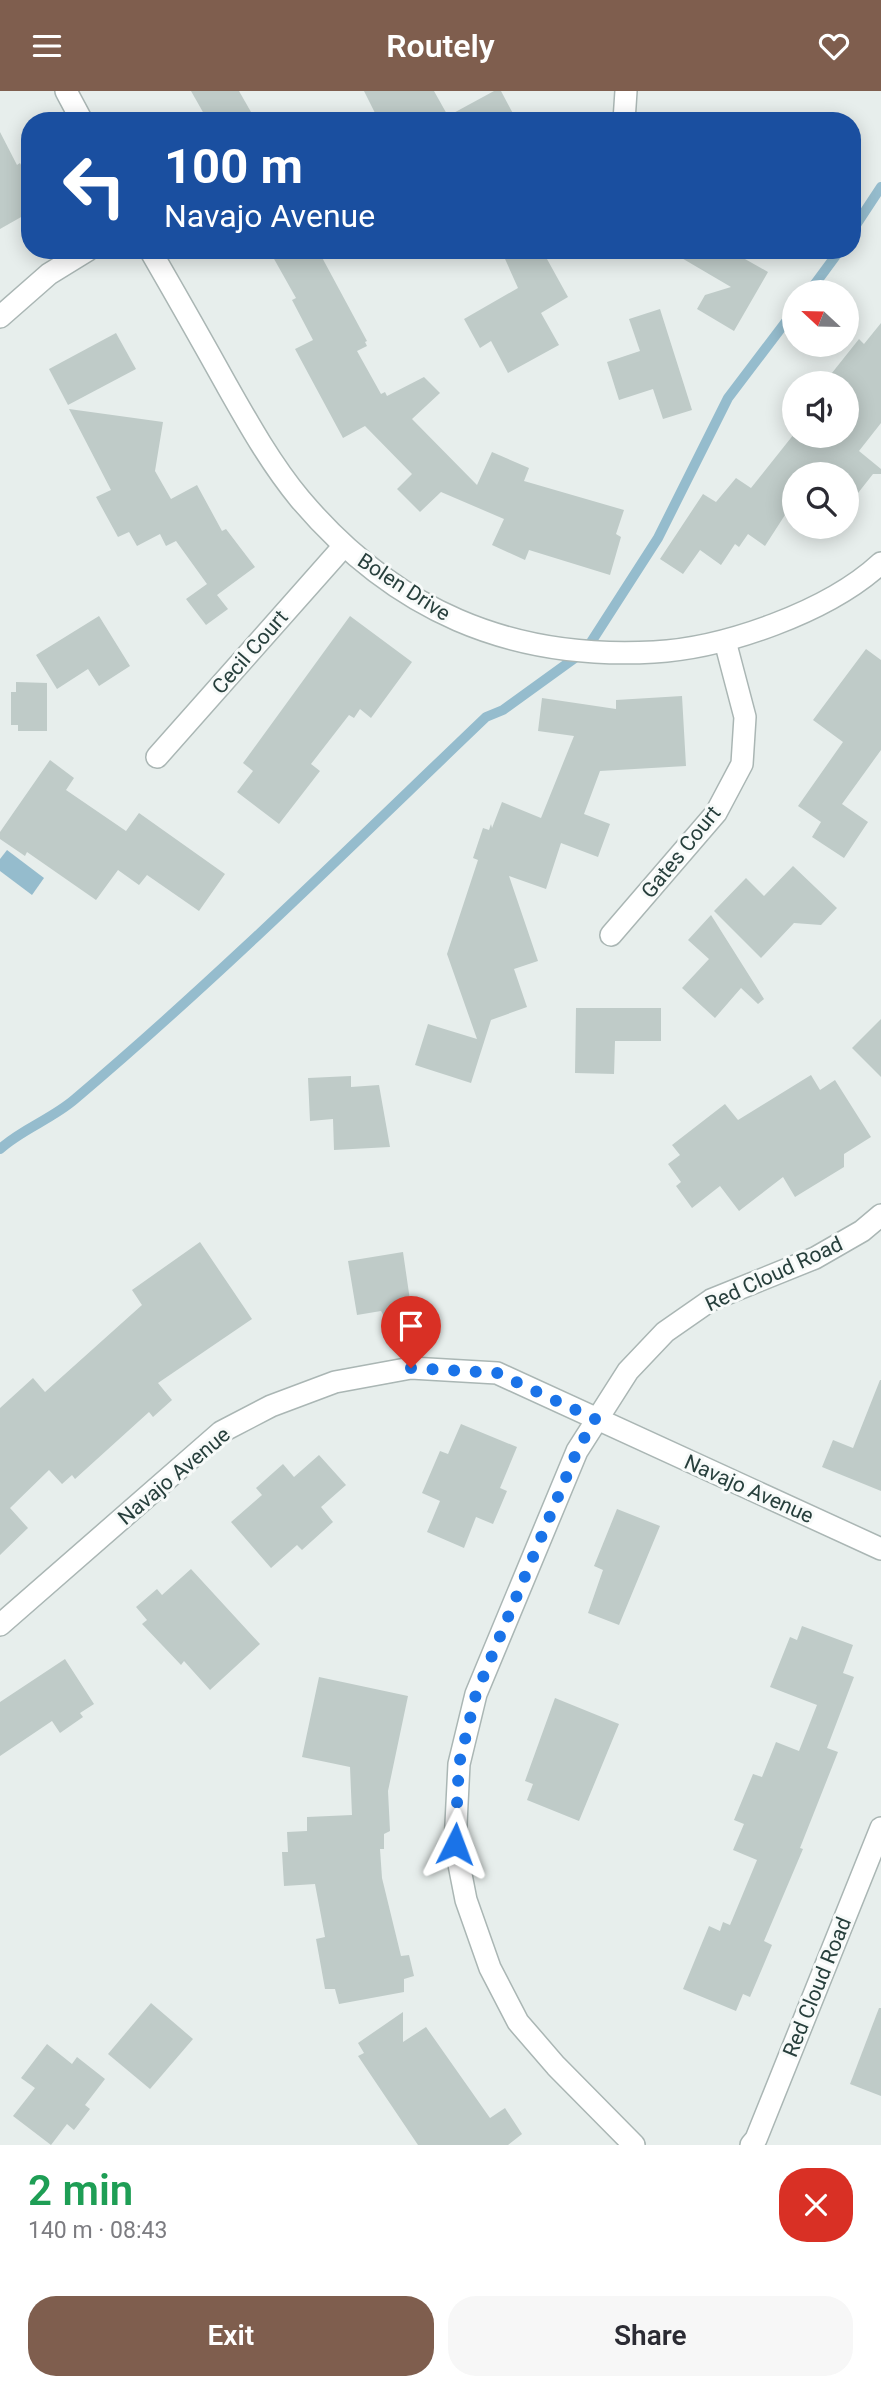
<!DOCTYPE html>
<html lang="en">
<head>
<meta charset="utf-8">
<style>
  :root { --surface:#fff; --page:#f7f7f7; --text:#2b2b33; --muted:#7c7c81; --accent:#7f5e4e }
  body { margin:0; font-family:Roboto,sans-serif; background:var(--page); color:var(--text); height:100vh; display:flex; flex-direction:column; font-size:26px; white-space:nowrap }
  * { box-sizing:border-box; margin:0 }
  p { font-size:23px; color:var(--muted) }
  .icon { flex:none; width:38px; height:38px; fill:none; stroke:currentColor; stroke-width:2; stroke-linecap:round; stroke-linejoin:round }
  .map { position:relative; height:2054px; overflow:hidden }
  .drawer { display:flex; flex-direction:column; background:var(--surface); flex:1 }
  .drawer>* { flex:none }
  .guide { position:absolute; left:21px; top:21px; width:840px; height:147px; border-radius:28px; box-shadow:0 4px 18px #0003; background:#1a4fa0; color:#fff; overflow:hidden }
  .needle { width:46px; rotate:292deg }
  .fabs { position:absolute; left:782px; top:189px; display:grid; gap:14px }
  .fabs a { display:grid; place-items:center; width:77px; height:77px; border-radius:50%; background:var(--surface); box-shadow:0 4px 18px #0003; font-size:35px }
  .pin { position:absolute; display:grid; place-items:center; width:60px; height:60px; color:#fff; margin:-72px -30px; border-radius:50% 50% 50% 0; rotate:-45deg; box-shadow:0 0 7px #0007 }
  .pin .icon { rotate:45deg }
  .me { position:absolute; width:77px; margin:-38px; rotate:3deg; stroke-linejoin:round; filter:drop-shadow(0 0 5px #0008) }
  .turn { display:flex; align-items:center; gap:24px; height:147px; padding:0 28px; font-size:32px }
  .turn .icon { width:91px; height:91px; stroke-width:2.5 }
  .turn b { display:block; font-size:49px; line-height:60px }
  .round { display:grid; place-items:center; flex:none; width:74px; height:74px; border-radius:28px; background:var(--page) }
  .overview { display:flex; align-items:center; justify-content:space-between; height:119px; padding:0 28px }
  h1 { font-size:42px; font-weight:600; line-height:52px; color:#1e9e55 }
  .action { display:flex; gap:14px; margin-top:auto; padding:14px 28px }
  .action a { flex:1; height:80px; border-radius:28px; background:var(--accent); color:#fff; font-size:28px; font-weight:600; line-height:80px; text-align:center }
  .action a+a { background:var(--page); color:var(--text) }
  header { display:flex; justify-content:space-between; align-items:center; height:91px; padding:0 28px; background:var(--accent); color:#fff; font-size:32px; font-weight:600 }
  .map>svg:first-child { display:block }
</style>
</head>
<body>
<header><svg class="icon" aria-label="menu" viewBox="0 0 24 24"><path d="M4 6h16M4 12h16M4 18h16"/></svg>Routely<svg class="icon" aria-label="heart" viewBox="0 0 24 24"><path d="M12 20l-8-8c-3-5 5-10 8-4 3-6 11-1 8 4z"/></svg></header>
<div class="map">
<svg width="881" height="2054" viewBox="0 0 881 2054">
  <rect width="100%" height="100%" fill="#e7eeec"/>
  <polygon fill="#95bccd" points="7,759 44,787 32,804 0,780 0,768"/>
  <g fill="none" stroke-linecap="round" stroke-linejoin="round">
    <g stroke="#95bccd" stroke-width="10">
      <polyline points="852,140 881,96"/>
      <polyline points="809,201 840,159"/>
      <path d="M0,1058C22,1038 52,1028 75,1008C218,887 351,755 486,626L503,619L586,559L658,447L728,307L794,220"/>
    </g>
  </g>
  <g fill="#bfcbc8">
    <polygon points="191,0 239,0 251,21 236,30 208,30"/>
    <polygon points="364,0 434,0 448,25 494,0 501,0 517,30 379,30"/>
    <polygon points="0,41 17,74 20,72 30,91 30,121 0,138"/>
    <polygon points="269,159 318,159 367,250 365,251 367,255 357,260 381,303 385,301 387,305 424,286 440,302 412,328 477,394 492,361 529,377 524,390 624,419 616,443 621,446 610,484 529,459 525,469 492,454 504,428 441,401 420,421 397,398 412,383 365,335 343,347 295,258 313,249 292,209 296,207"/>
    <polygon points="501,159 542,159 568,206 541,222 559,254 508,282 491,250 480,257 464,228 518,197"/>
    <polygon points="668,159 729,159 768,181 734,240 697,218 705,204 731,196"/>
    <polygon points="660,218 692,319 663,328 653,298 619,309 607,271 640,260 629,228"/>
    <polygon points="881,232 881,332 859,360 881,378 881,383 873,383 847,416 847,383 794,383 794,410 765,455 748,443 739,456 735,453 721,474 700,459 683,483 660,468 703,403 716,411 736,387 751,397 794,343 847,345 847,292 824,292 859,248 864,253"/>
    <polygon points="116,242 136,278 68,314 49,278"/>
    <polygon points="69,318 163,331 155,380 171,408 197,394 222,440 226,438 255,476 217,504 228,518 206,534 186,508 207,493 176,450 166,455 160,443 137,455 129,441 118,446 96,406 111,399"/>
    <polygon points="99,525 130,575 99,595 88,578 57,598 36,564"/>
    <polygon points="350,525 412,571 371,627 360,618 354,627 349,624 311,673 320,680 279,733 237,701 253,680 243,672"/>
    <polygon points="866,558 881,569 881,659 842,713 868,731 844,767 812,746 821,731 798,715 843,651 813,629"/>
    <polygon points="16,591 47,592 47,640 18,640 18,634 11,634 11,601 16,601"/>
    <polygon points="682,605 686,675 600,680 584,723 610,733 598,766 561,752 546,798 509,785 538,870 514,878 527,916 491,929 471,992 415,974 428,933 477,948 447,863 478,769 473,767 483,737 489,739 491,733 492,737 502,711 541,727 574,645 538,640 542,607 616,618 616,609"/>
    <polygon points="50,669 74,687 66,699 126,740 139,722 225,783 199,820 147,784 139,794 118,779 96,809 27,761 25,765 0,748 0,741"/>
    <polygon points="793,775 837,817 821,834 794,832 761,867 714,820 746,787 764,805"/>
    <polygon points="711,824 764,908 758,913 741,897 715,927 682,897 709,868 688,849"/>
    <polygon points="576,917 661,917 661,950 615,950 614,983 575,982"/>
    <polygon points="881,928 881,986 852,957"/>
    <polygon points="811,984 820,999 835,989 871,1046 844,1063 844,1076 795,1106 783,1086 739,1120 720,1095 692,1117 676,1095 681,1091 668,1073 680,1064 672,1054 725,1013 738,1029"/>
    <polygon points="351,985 351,996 379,994 390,1056 334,1059 333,1028 310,1030 308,987"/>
    <polygon points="200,1151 252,1228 158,1292 172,1309 153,1326 149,1321 75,1388 72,1384 62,1393 49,1379 10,1417 28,1437 0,1464 0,1317 33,1287 45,1301 142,1214 132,1199"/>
    <polygon points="403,1161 412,1223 385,1227 381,1220 357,1224 348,1170"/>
    <polygon points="880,1289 881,1289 881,1400 822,1376 833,1349 853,1357"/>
    <polygon points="461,1333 517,1356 500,1397 507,1400 493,1433 476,1426 464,1457 427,1441 440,1410 422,1402 440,1360 448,1363"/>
    <polygon points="319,1364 346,1394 321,1416 333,1431 302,1459 297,1454 271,1477 231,1431 262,1404 256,1397 283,1373 294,1386"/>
    <polygon points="617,1418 660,1435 619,1534 588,1522 603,1479 594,1475"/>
    <polygon points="191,1478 260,1553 210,1599 184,1570 181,1574 142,1533 147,1529 136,1516 157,1498 162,1504"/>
    <polygon points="802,1535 853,1554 843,1582 854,1586 827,1657 838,1661 800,1757 803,1758 764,1850 772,1854 750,1906 743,1903 736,1920 683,1898 709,1835 720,1840 723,1831 730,1834 757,1769 733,1759 744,1733 734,1729 753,1683 762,1686 776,1651 799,1660 817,1614 770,1596 790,1546 797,1549"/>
    <polygon points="65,1568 94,1613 80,1622 83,1626 60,1642 52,1630 0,1665 0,1611"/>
    <polygon points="319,1586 408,1605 388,1700 390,1740 384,1743 384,1758 380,1758 382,1787 401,1865 409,1864 414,1885 404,1888 404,1901 339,1913 335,1898 325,1898 316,1848 325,1846 315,1793 284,1795 282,1761 288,1761 287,1741 307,1740 307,1726 352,1724 350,1676 302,1666"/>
    <polygon points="555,1607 619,1633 579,1730 527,1709 533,1693 525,1690"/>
    <polygon points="151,1912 193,1948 150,1998 108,1963"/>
    <polygon points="879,1917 881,1917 881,2005 850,1993"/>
    <polygon points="403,1921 403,1951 426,1936 490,2027 505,2017 522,2043 508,2054 418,2054 358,1965 364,1962 358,1952"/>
    <polygon points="47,1953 72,1973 77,1966 105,1988 85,2014 90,2018 74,2039 67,2033 51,2054 13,2025 35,1997 21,1987"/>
  </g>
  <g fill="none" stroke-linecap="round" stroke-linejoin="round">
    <defs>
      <g id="street">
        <polyline points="66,0 82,30"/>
        <polyline points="624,30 626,0"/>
        <path d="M150,159C176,204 201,248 226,293C248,332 271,373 300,408C394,519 509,569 654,561C725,557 828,521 881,472"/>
        <polyline points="0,226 49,183 88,159"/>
        <polyline points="157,666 343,456"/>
        <polyline points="611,844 716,722 742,673 745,626 725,550"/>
        <polyline points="0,1534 221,1341 271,1315 335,1291 411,1277 497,1282 881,1458"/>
        <polyline points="634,2054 556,1975 518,1931 490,1877 466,1809 455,1753 459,1673 476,1603 577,1360 628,1280 665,1241 711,1209 815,1167 862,1140 881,1124"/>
        <polyline points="751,2054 756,2048 881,1737"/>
      </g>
    </defs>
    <use href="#street" stroke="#aab6b4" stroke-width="24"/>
    <use href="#street" stroke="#fff" stroke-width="21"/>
  </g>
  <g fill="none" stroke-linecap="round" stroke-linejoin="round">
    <polyline stroke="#1a73e8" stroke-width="12" stroke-dasharray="0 21.6" points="411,1277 497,1282 595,1328 577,1360 476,1603 459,1673 455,1753"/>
  </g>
  <g text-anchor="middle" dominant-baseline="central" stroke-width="6" stroke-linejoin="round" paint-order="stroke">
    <g font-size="21" fill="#273f3c" stroke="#f7faf9">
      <text transform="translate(404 496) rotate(33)">Bolen Drive</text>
      <text transform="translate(250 561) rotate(-49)">Cecil Court</text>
      <text transform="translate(681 761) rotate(-51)">Gates Court</text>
      <text transform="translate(774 1183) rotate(-25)">Red Cloud Road</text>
      <text transform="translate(174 1385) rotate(-40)">Navajo Avenue</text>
      <text transform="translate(749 1398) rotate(24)">Navajo Avenue</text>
      <text transform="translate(817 1896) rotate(-68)">Red Cloud Road</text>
    </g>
  </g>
</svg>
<div class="fabs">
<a><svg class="needle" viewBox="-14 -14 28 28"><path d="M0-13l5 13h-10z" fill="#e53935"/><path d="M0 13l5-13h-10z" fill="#7c7c81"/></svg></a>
<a><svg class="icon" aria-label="sound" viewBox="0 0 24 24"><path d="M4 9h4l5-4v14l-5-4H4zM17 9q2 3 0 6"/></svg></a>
<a><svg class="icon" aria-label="search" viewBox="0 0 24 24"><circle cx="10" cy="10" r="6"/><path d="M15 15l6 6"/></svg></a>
</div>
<div class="pin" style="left:411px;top:1277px;background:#d93025"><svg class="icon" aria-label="arrive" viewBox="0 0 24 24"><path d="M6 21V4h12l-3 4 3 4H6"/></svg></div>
<svg class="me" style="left:455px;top:1753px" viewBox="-20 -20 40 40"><path d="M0-17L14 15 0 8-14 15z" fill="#1a73e8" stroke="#fff" stroke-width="4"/></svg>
<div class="guide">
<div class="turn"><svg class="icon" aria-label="left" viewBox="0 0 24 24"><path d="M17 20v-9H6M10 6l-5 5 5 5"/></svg><div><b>100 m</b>Navajo Avenue</div></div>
</div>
</div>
<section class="drawer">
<div class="overview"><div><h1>2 min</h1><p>140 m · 08:43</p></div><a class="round" style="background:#d93025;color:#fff"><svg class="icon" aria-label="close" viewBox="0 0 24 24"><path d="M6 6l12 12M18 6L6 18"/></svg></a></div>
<div class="action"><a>Exit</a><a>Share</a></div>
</section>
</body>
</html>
